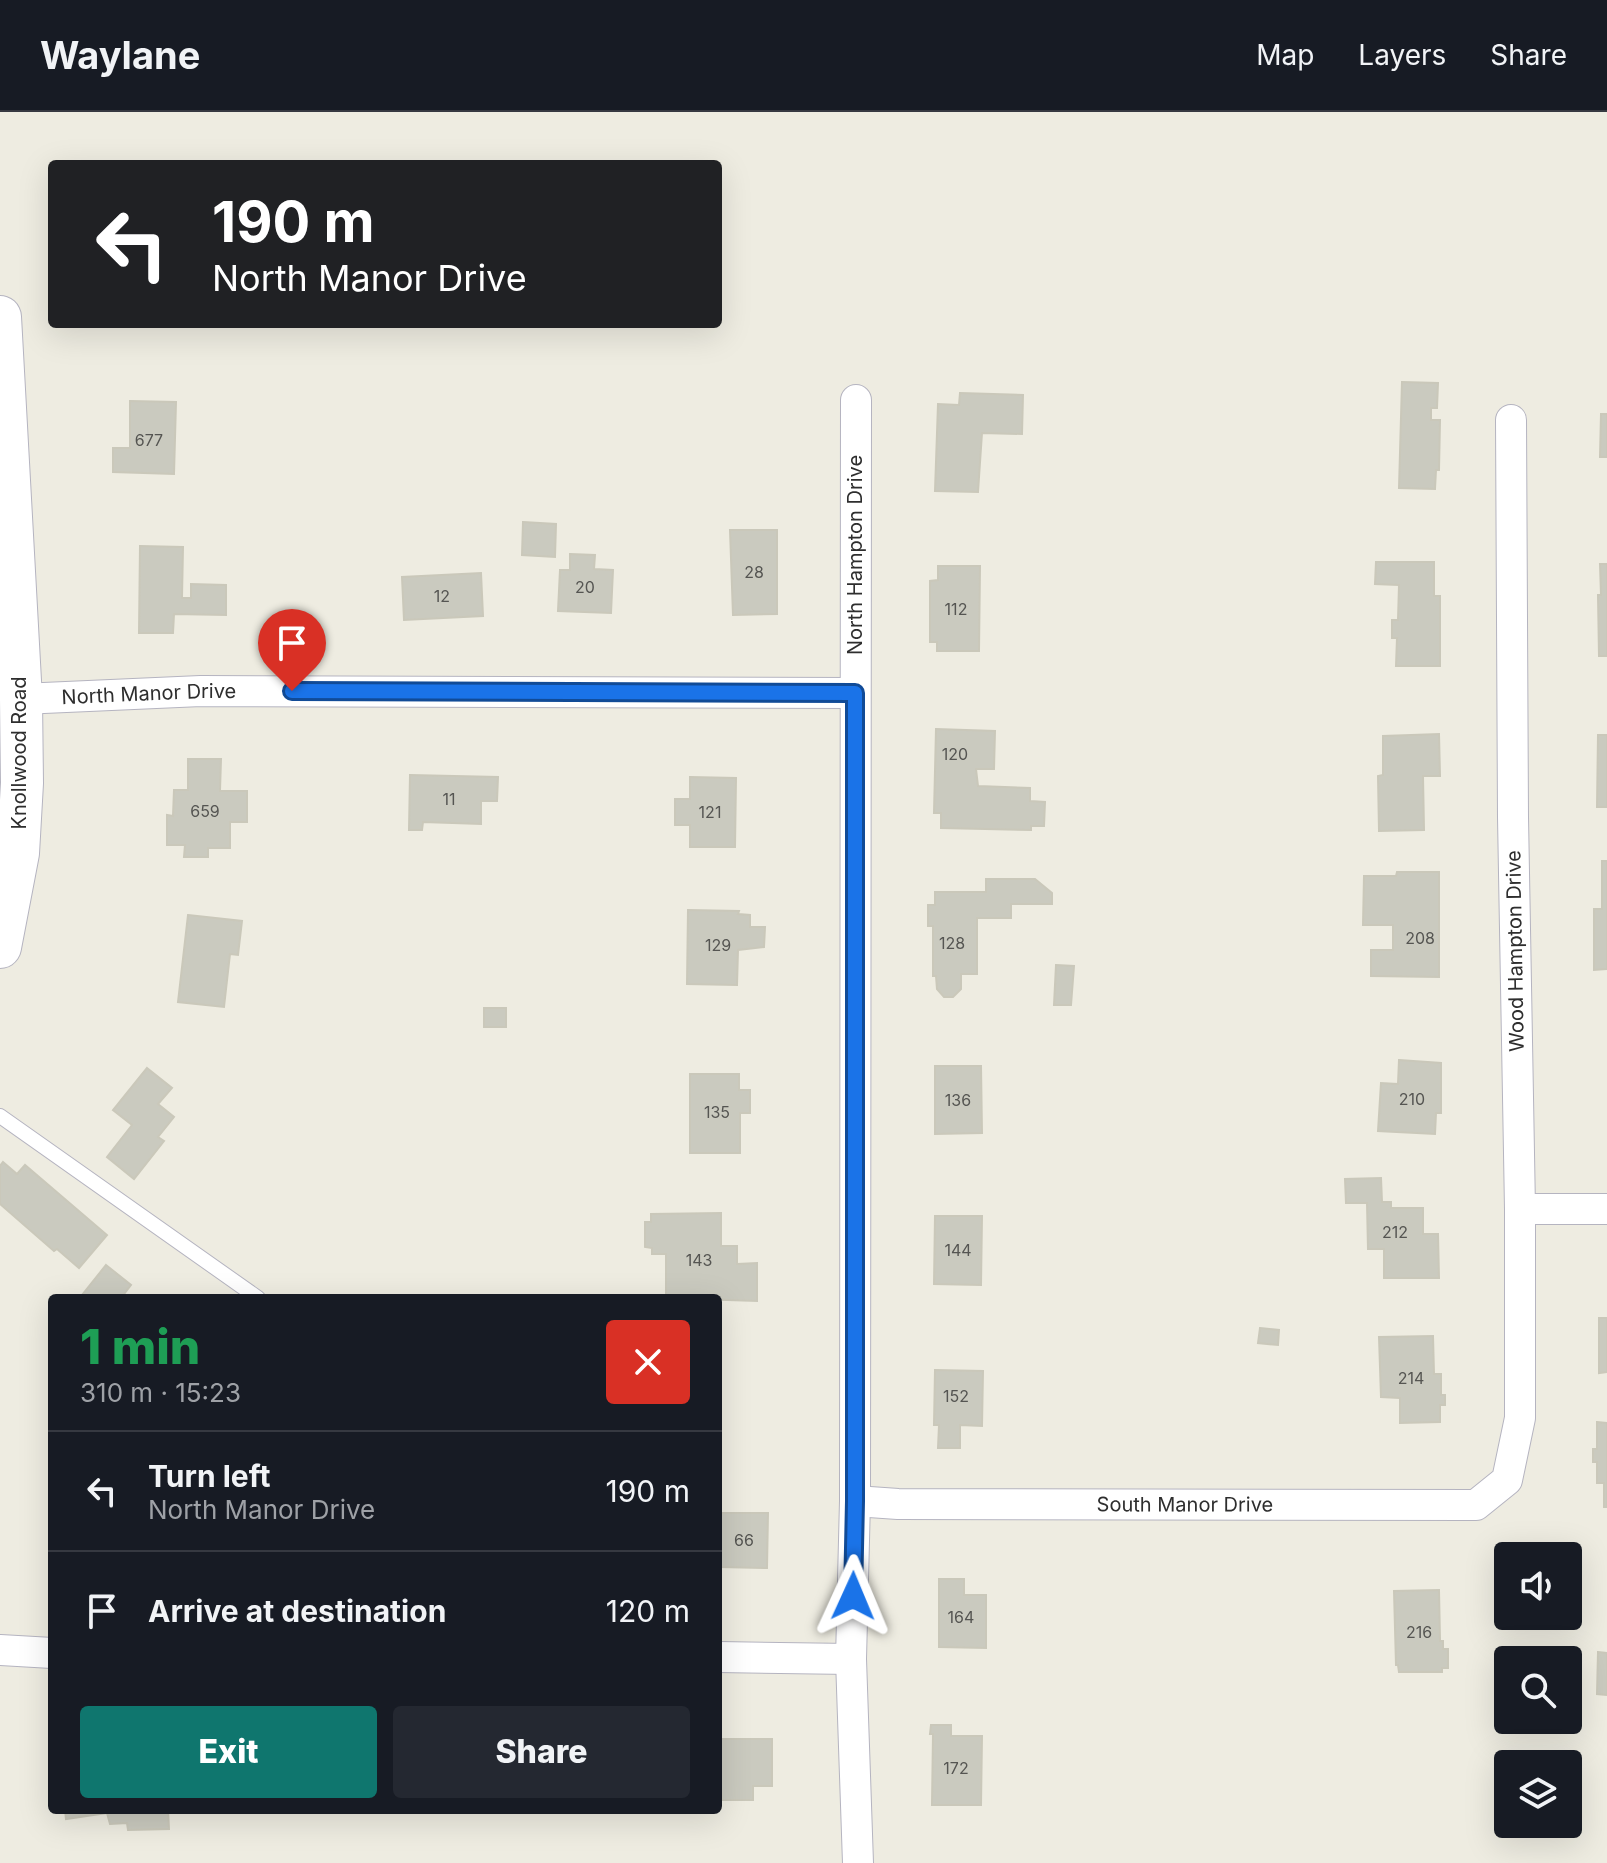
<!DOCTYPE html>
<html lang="en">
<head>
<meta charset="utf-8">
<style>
  :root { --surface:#171b24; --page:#242831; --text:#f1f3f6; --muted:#9ea1a6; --line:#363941; --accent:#0f766e }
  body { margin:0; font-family:Inter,sans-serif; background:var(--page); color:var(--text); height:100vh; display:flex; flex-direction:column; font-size:30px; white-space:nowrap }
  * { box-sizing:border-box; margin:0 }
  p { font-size:26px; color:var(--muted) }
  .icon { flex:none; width:44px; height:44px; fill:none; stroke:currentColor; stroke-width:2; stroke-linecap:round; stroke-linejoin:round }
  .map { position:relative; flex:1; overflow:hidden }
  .sheet { position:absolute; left:48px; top:1182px; width:674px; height:520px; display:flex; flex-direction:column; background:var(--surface); border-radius:8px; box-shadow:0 8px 32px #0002 }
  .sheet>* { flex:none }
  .banner { position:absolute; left:48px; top:48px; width:674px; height:168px; border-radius:8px; box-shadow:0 8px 32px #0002; background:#202124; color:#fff; overflow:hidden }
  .buttons { position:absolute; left:1494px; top:1430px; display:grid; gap:16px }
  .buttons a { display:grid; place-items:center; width:88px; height:88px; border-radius:8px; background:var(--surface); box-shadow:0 8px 32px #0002; font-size:40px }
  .pin { position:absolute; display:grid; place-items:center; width:68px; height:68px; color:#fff; margin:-82px -34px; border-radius:50% 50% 50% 0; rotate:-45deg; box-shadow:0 0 8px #0007 }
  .pin .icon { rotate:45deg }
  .me { position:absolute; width:88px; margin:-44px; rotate:1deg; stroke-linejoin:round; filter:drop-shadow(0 0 6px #0008) }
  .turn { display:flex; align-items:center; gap:28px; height:168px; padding:0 32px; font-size:36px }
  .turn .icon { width:104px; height:104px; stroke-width:2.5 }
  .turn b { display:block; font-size:56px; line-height:68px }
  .round { display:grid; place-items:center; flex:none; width:84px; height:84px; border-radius:8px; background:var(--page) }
  .summary { display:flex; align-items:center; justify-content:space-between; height:136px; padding:0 32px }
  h1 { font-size:48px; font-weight:800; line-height:60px; color:#1e9e55 }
  .action { display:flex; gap:16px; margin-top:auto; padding:16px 32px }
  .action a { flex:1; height:92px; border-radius:8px; background:var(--accent); color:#fff; font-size:32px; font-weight:800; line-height:92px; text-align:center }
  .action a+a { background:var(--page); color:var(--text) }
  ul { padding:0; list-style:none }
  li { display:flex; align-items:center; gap:24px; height:120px; padding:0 32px; border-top:2px solid var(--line) }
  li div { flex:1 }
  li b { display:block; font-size:30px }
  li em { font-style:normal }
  header { display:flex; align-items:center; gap:48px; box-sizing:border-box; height:112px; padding:0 40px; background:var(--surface); border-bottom:2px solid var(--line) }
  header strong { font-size:38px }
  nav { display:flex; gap:44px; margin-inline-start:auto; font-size:28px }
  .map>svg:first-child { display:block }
</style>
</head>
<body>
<header>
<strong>Waylane</strong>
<nav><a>Map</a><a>Layers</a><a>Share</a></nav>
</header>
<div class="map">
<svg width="1607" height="1751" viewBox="0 0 1607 1751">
  <rect width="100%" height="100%" fill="#eeece1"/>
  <g fill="#cacabf" stroke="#cac8ba" stroke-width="2">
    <polygon points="1402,270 1438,271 1437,296 1431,296 1431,308 1440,308 1439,358 1436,358 1435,377 1399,376"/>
    <polygon points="960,281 1023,283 1022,322 982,321 978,380 935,379 938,292 959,293"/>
    <polygon points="130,289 176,290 174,362 113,360 113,336 130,336"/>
    <polygon points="1601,302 1607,302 1607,345 1600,345"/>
    <polygon points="523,410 556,412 555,445 522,443"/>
    <polygon points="730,418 777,418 777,502 733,503"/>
    <polygon points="140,434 183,435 182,486 191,486 191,472 226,473 226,503 174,502 173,521 139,521"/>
    <polygon points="570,442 595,443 594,457 613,458 611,501 558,499 560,458 570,458"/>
    <polygon points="1376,450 1434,450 1434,484 1440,484 1440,554 1396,554 1397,526 1392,526 1392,508 1398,508 1399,473 1375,472"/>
    <polygon points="1600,452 1607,452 1607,544 1599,544 1598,483 1601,483"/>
    <polygon points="938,454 980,454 979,539 937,539 937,530 930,530 930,469 938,468"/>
    <polygon points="481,461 483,504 404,508 402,465"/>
    <polygon points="936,617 995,619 994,657 976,657 978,674 1030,676 1030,689 1045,690 1044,714 1031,714 1031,718 941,716 941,701 934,701"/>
    <polygon points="1439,622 1440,664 1423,664 1424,718 1379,719 1378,664 1383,663 1383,624"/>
    <polygon points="1598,623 1607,623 1607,695 1597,695"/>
    <polygon points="188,647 221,647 220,679 247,679 247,710 230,710 230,736 208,736 208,745 184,745 185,733 167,733 167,703 173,704 174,678 188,678"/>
    <polygon points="410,663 498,665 497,689 481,689 481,712 423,710 422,718 409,718"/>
    <polygon points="690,665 736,666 735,735 690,735 690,713 675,713 675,687 690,687"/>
    <polygon points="1602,749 1607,749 1607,857 1594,858 1594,797 1602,797"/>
    <polygon points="1397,760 1439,760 1439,865 1371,864 1371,838 1393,838 1393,813 1363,813 1364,764 1396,764"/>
    <polygon points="986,767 1035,767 1052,781 1052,792 1011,792 1011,806 977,806 977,862 961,862 961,877 953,885 944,885 937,877 936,864 933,864 933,814 928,814 928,793 935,793 935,780 986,780"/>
    <polygon points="688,798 739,799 738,802 750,803 750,815 765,815 764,835 738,838 737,873 687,872"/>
    <polygon points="188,803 242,809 238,843 230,842 224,895 178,890"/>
    <polygon points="1056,853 1074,854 1071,893 1054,893"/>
    <rect x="484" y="896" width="22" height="19"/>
    <polygon points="1399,948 1441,951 1441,1001 1436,1001 1435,1022 1378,1019 1381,971 1398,972"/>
    <polygon points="935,954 981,954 982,1021 935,1022"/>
    <polygon points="147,956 172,976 158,992 174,1005 158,1025 164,1029 134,1067 107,1045 132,1013 113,998"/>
    <polygon points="690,962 739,962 739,978 750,978 750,1001 740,1001 740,1041 690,1041"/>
    <polygon points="3,1050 17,1062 25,1053 107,1123 79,1156 57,1137 54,1139 0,1092 0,1054"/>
    <polygon points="1381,1066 1382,1090 1391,1090 1391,1096 1423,1096 1423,1122 1438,1122 1439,1166 1384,1166 1384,1137 1368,1137 1367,1091 1346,1091 1345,1067"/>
    <polygon points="721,1101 721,1134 737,1134 737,1152 757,1151 757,1189 666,1186 666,1142 652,1142 652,1136 645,1135 645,1110 651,1110 651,1102"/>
    <polygon points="935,1104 982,1104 981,1173 934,1172"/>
    <polygon points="106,1153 131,1173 121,1186 86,1186 82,1183"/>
    <polygon points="1599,1206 1607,1206 1607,1260 1599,1261"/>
    <polygon points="1260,1216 1279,1218 1278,1233 1258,1231"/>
    <polygon points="1433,1224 1434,1262 1441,1262 1441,1283 1445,1283 1445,1293 1440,1293 1440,1310 1400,1311 1400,1286 1381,1285 1379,1225"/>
    <polygon points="935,1258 983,1259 982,1314 960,1313 960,1336 938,1336 939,1313 934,1313"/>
    <polygon points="1597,1310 1607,1311 1607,1395 1604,1395 1604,1371 1597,1371 1597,1350 1593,1350 1593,1337 1597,1337"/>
    <polygon points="721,1401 768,1401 767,1456 720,1455"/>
    <polygon points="939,1467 964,1467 964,1483 986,1483 986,1536 939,1535"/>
    <polygon points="1439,1478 1440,1529 1443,1529 1443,1537 1448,1537 1448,1556 1442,1556 1442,1560 1399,1560 1398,1553 1396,1553 1394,1479"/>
    <polygon points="1598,1540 1607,1541 1607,1583 1597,1582"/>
    <polygon points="931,1613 951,1613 951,1624 982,1624 981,1693 932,1693 933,1622 930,1622"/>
    <polygon points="718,1627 772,1627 772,1674 753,1674 753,1688 722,1688 721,1675 718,1675"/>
    <polygon points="65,1698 168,1698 169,1717 128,1718 127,1711 110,1712 107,1701 66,1707"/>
  </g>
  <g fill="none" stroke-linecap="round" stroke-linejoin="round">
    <defs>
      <polyline id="service" points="0,1004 258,1186"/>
      <g id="minor">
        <polyline points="856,288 855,1389 851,1547 858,1751"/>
        <path id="s1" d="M21,587L201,579L855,581"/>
        <polyline points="1520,1097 1607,1097"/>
        <path id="s2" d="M855,1389L898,1392L1476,1393L1507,1368L1520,1306V1097L1513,705L1511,308"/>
        <polyline points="0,1538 52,1541"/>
        <polyline points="718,1545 851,1547"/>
      </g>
      <polyline id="secondary" points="0,205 21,587 22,671 18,741 0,835"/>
    </defs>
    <use href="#service" stroke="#b5b4c0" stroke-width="16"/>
    <use href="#minor" stroke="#b5b4c0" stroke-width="32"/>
    <use href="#secondary" stroke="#b5b4c0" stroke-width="44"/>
    <use href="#service" stroke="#fff" stroke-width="14"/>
    <use href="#minor" stroke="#fff" stroke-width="30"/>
    <use href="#secondary" stroke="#fff" stroke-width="42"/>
  </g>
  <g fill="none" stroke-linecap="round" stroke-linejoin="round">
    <defs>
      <polyline id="route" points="292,579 855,581 855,1389 853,1484"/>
    </defs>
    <use href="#route" stroke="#114b97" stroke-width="20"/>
    <use href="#route" stroke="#1a73e8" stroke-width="14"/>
  </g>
  <g text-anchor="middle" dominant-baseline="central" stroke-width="8" stroke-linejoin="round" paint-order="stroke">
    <g font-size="16" fill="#555552">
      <text x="149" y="328">677</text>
      <text x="754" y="460">28</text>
      <text x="585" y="475">20</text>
      <text x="442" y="484">12</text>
      <text x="956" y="497">112</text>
      <text x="955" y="642">120</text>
      <text x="449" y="687">11</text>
      <text x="205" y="699">659</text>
      <text x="710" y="700">121</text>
      <text x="1420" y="826">208</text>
      <text x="952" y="831">128</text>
      <text x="718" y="833">129</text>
      <text x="1412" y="987">210</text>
      <text x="958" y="988">136</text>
      <text x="717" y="1000">135</text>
      <text x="1395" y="1120">212</text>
      <text x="958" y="1138">144</text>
      <text x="699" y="1148">143</text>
      <text x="1411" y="1266">214</text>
      <text x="956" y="1284">152</text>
      <text x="744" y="1428">66</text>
      <text x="961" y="1505">164</text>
      <text x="1419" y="1520">216</text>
      <text x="956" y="1656">172</text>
    </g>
    <g font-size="20" fill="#2e2e2e" stroke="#fff">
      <text transform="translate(855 443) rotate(-90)">North Hampton Drive</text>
      <text stroke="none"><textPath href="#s1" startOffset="128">North Manor Drive</textPath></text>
      <text transform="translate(19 641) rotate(-90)">Knollwood Road</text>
      <text transform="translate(1515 839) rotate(-91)">Wood Hampton Drive</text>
      <text stroke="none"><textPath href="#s2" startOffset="330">South Manor Drive</textPath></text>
    </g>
  </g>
</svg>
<div class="buttons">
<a><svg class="icon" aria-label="sound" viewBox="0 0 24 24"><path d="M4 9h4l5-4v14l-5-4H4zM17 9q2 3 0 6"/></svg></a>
<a><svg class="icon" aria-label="search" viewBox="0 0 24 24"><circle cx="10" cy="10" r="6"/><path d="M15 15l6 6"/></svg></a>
<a><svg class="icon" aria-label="layers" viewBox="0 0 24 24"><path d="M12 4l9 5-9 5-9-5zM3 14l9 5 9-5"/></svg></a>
</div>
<div class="pin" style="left:292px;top:579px;background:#d93025"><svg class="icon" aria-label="arrive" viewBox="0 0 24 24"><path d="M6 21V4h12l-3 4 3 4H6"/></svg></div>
<svg class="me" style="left:853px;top:1484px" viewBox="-20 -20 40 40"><path d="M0-17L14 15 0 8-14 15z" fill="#1a73e8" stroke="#fff" stroke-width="4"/></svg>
<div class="banner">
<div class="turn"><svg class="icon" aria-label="left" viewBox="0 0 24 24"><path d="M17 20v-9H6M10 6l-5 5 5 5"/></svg><div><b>190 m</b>North Manor Drive</div></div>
</div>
<section class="sheet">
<div class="summary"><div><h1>1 min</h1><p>310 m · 15:23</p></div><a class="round" style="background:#d93025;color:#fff"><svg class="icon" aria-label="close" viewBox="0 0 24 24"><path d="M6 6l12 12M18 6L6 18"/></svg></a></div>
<ul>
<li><svg class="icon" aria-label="left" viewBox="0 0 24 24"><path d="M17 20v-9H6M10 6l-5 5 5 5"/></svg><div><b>Turn left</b><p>North Manor Drive</p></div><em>190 m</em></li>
<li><svg class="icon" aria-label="arrive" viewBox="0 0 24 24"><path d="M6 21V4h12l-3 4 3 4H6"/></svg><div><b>Arrive at destination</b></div><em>120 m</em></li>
</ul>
<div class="action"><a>Exit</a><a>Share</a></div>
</section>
</div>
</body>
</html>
